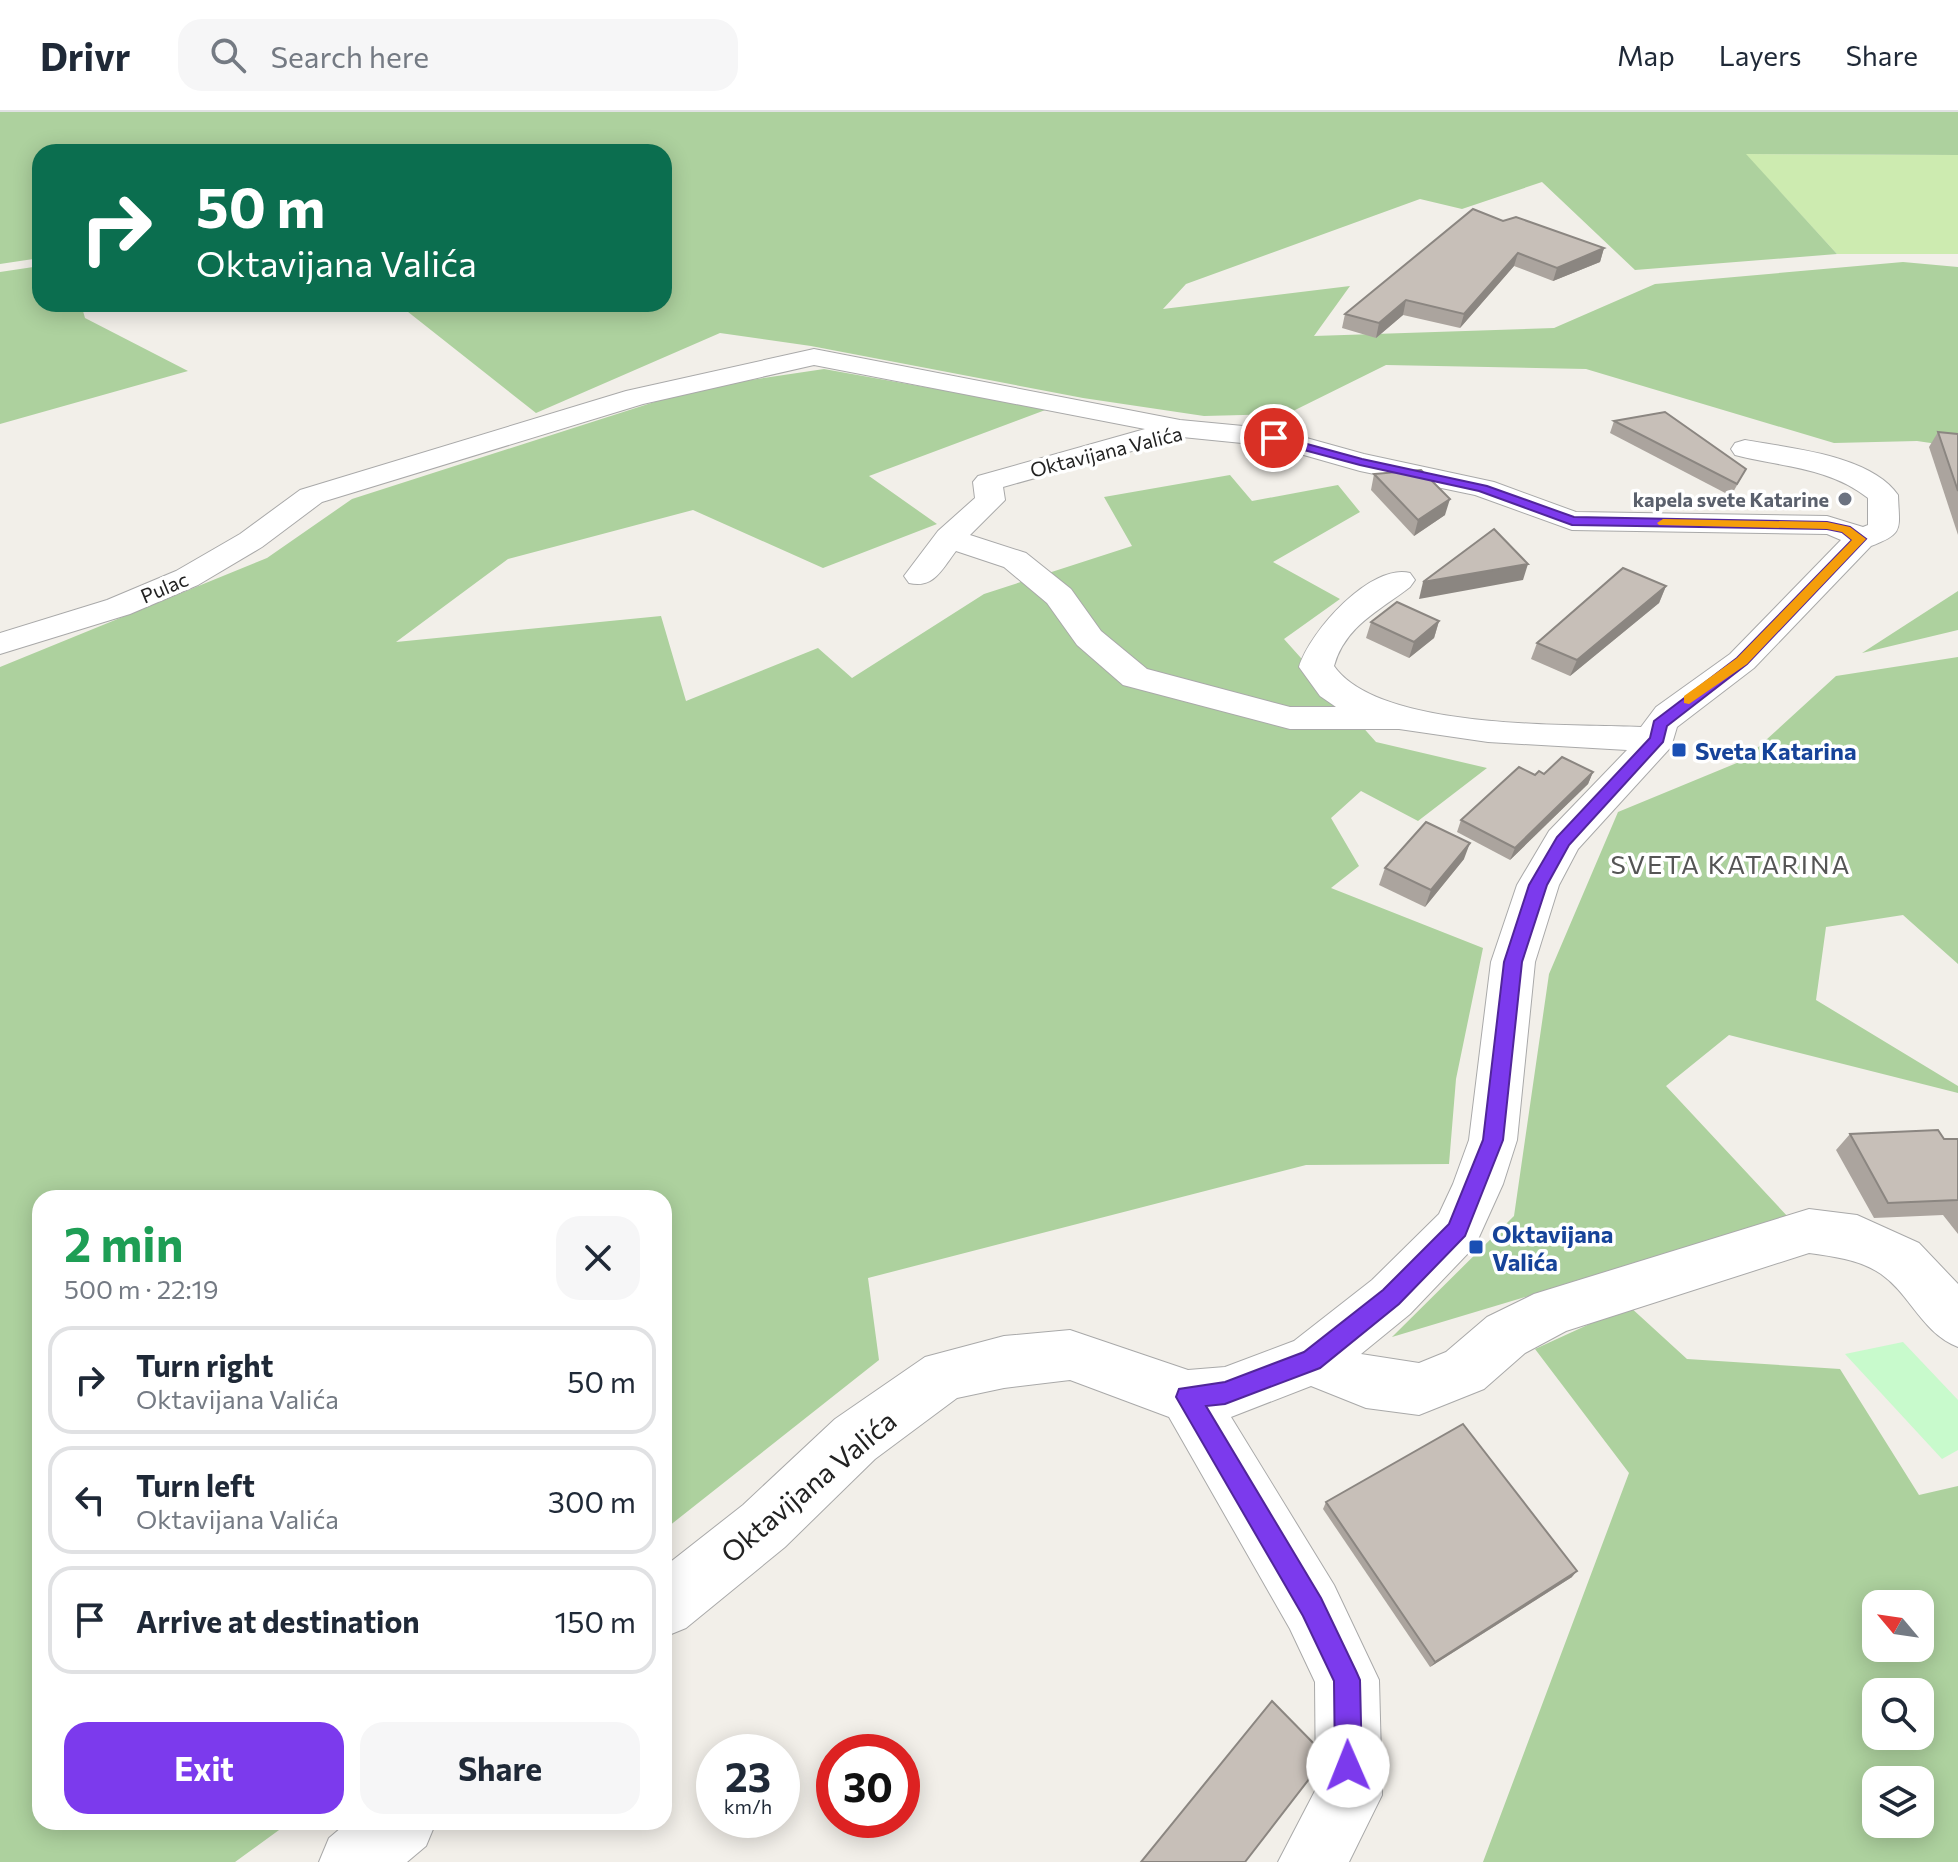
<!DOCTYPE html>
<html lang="en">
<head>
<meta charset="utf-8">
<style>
  :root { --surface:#fff; --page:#f6f6f7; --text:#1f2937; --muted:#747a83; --line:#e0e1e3; --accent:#7c3aed }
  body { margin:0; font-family:Commissioner,sans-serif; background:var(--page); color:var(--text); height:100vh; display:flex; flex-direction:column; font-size:30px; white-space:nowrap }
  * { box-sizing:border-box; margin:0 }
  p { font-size:26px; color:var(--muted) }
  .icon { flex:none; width:44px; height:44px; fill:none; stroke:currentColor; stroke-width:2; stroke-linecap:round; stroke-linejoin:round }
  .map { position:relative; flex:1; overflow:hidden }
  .drawer { position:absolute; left:32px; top:1078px; width:640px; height:640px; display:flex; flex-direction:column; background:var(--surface); border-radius:24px; box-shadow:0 4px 20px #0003 }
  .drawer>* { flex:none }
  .top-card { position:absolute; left:32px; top:32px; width:640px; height:168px; border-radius:24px; box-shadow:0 4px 20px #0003; background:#0b6e4f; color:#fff; overflow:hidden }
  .needle { width:52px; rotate:299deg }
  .buttons { position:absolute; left:1862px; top:1478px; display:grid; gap:16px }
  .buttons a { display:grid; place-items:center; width:72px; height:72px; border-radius:16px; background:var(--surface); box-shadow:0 4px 20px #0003; font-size:40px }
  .speed { position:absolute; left:696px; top:1622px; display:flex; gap:16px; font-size:40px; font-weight:700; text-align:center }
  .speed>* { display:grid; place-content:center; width:104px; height:104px; border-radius:50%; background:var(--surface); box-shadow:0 4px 20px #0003; line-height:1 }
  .speed small { font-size:20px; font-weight:400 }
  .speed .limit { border:12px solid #d22; background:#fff; color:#111 }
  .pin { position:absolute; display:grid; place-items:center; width:68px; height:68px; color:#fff; margin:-34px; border:4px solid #fff; border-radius:50%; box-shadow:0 2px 8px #0007 }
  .me { position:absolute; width:88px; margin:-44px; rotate:359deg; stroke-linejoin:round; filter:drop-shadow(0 0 6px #0008) }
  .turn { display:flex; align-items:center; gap:28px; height:168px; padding:0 32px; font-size:36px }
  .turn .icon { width:104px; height:104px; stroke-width:2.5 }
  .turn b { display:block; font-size:56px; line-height:68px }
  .round { display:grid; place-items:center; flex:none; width:84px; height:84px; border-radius:24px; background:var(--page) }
  .headline { display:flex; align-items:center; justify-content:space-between; height:136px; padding:0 32px }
  h1 { font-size:48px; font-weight:700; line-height:60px; color:#1e9e55 }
  .primary-button { display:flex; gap:16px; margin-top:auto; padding:16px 32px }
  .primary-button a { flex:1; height:92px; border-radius:24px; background:var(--accent); color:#fff; font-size:32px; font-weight:700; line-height:92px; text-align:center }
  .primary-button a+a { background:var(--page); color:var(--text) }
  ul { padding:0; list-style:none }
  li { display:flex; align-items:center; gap:24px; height:108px; margin:0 16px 12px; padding:0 16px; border:4px solid var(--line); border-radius:24px }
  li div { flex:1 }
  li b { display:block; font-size:30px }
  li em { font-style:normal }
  header { display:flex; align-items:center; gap:48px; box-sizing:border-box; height:112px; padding:0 40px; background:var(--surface); border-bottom:2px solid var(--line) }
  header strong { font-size:38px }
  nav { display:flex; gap:44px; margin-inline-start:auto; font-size:28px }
  .search { width:560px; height:72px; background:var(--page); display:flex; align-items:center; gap:20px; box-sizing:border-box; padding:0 28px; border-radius:24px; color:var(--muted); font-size:30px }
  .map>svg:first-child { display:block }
</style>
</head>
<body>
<header>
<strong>Drivr</strong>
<div class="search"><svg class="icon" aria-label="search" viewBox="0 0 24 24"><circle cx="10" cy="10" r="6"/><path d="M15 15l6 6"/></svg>Search here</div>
<nav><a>Map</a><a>Layers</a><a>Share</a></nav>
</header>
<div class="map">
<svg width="1958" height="1750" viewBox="0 0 1958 1750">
  <rect width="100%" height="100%" fill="#f2efe9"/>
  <polygon fill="#cdebb0" points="1745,42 1958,43 1958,142 1837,142"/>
  <g fill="#add19e" fill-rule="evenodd">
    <polygon points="0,0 1958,0 1958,43 1746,42 1837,142 1635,158 1542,70 1462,97 1420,87 1186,172 1163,197 1350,174 1314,224 1554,216 1655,172 1903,150 1958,155 1958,335 1917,329 1834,331 1586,257 1386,253 1287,302 1204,304 1083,286 811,234 720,221 536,301 398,192 664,192 664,40 40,40 40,146 0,152"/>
    <polygon points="40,154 40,192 81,192 85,206 188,259 0,312 0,160"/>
    <polygon points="824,257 1048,297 869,364 937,412 823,456 693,398 508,447 396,530 661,504 686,589 818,536 852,566 984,482 1132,434 1104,385 1230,363 1252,389 1338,373 1360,400 1273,450 1340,487 1284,527 1376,630 1487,656 1418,709 1361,679 1331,706 1359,754 1331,776 1483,836 1456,967 1449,1052 1306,1053 868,1166 879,1248 664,1418 664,1086 40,1086 40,1710 290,1710 235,1750 0,1750 0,555 267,446 352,387 698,276"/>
    <polygon points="1958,479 1958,518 1862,541"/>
    <polygon points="1958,545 1958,852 1903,803 1826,815 1816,888 1958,974 1958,981 1729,923 1666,974 1789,1106 1392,1225 1514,1104 1549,862 1618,700 1744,648 1836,564"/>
    <path d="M1629,1194L1687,1247L1840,1257L1919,1383L1958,1374V1750H1483L1629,1361L1535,1237ZM1876,1492H1920V1536H1876ZM1876,1580H1920V1624H1876ZM1876,1668H1920V1712H1876Z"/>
  </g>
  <polygon fill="#c8facc" points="1903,1230 1958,1288 1958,1338 1942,1347 1845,1242"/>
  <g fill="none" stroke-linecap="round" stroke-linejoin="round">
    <defs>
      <g id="minor">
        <path d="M814,237L1180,308L1274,317L1364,342L1494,370L1576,400L1827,404L1863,415L1868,413V386C1829,355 1781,355 1735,343L1731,337L1735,331L1745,328C1789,336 1871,343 1898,383C1899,417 1905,421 1871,434L1754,556L1677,615L1671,635L1578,737L1559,773L1535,850L1517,1028L1503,1072L1475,1134L1410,1202L1361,1242L1419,1251L1446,1240L1487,1205L1534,1182L1809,1097L1857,1103L1919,1131L1958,1172V1235C1922,1221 1911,1183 1881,1162C1859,1147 1835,1145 1809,1141L1566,1219L1525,1241L1484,1277L1419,1303L1366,1296L1311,1274L1231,1305L1334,1473L1379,1568L1382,1683L1349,1750H1278L1316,1677L1315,1570L1290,1517L1169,1305L1070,1268L1004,1276L957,1286L875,1347L785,1435L686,1516L664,1525V1455L743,1393L835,1307L925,1245L1004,1224L1070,1218L1188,1258L1225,1255L1294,1229L1372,1168L1439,1102L1453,1072L1469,1028L1491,850L1517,773L1549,719L1627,638L1488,630L1399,617H1290L1123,573L1077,533L1047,491L1004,455L956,439C942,457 934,477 909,471L904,464L938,419L975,386L973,370L978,364L1145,317L814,253L643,292L322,390L262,435L198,473L130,502L0,542V521L107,488L176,459L240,422L300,378L626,279ZM1182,325L1272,334L1360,359L1475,383L1572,418L1827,422L1841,428L1730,542L1656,595L1641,615C1566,612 1379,618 1334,554C1345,514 1379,499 1410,475L1415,468L1410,461C1371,451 1310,519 1299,555L1320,584L1336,595H1290L1147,557L1101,519L1071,477L1026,441L970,423L1005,388L1003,375Z"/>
        <polygon points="348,1710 436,1710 426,1734 407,1750 319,1750 329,1726"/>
      </g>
    </defs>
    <use href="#minor" stroke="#a9a9a9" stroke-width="2"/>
    <use href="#minor" fill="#fff" fill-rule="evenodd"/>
  </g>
  <g fill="#aba49e">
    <polygon points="1503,109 1604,136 1600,150 1553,169 1514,154 1460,216 1403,203 1376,226 1342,216 1345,202"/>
    <polygon points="1614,309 1746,357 1731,384 1610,321"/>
    <polygon points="1938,320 1958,322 1958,423 1929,335"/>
    <polygon points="1374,362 1445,403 1414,424 1371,378"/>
    <polygon points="1666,474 1659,491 1570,564 1531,547 1537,531"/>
    <polygon points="1439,509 1434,526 1409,546 1366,526 1371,510"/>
    <polygon points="1593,660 1588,672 1510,748 1457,720 1461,708 1535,663"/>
    <polygon points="1464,747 1425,795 1379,773 1385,756"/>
    <polygon points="1850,1022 1958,1027 1958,1122 1943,1103 1874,1106 1836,1038"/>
    <polygon points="1326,1390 1572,1465 1430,1555 1323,1397"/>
  </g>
  <g fill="#8b8681">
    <polygon points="1604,136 1600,150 1553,169 1557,156"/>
    <polygon points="1518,141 1514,154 1460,216 1464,202"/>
    <polygon points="1406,188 1403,203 1376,226 1379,211"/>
    <polygon points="1450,387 1445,403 1414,424 1418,408"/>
    <polygon points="1528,452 1523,468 1419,487 1423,470"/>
    <polygon points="1666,474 1659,491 1570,564 1577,548"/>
    <polygon points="1439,509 1434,526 1409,546 1414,530"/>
    <polygon points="1593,660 1588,672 1510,748 1515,736"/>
    <polygon points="1470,731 1464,747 1425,795 1431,778"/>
    <polygon points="1577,1459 1572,1465 1430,1555 1435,1550"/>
  </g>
  <g fill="#c7bfb8" stroke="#8b8681" stroke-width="2">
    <polygon points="1473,97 1503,109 1516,105 1604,136 1557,156 1518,141 1464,202 1406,188 1379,211 1345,202"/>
    <polygon points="1665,300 1746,357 1737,372 1614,309"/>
    <polygon points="1938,320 1958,322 1958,379"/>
    <polygon points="1421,358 1450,387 1418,408 1374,362"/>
    <polygon points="1494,417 1528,452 1423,470"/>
    <polygon points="1623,456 1666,474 1577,548 1537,531"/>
    <polygon points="1397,490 1439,509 1414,530 1371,510"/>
    <polygon points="1562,645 1593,660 1515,736 1461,708 1519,655 1535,663 1539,659 1544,662"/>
    <polygon points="1426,710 1470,731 1431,778 1385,756"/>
    <polygon points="1938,1018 1944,1027 1958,1027 1958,1088 1888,1091 1850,1022"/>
    <polygon points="1463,1312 1577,1459 1435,1550 1326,1390"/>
    <polygon points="1272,1589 1323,1641 1323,1649 1245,1750 1141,1750"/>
  </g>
  <polygon fill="#7c3aed" stroke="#51269a" stroke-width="2" points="1274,323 1362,347 1487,374 1574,405 1827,410 1850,415 1866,427 1747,552 1667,614 1663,630 1569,733 1547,773 1522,850 1503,1028 1465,1124 1399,1192 1320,1256 1225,1292 1206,1294 1321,1486 1356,1559 1360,1568 1362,1654 1358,1664 1348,1668 1339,1664 1335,1654 1334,1569 1303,1504 1176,1285 1179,1277 1225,1270 1304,1240 1383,1178 1449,1112 1483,1028 1504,850 1529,773 1557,725 1650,626 1654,609 1737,546 1852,428 1842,420 1827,417 1572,413 1479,379 1360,353 1270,329 1270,324"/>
  <polygon fill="#f59e0b" points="1663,407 1827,410 1850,415 1866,427 1747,552 1689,592 1684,591 1684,584 1737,546 1852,428 1842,420 1827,417 1659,413 1657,411"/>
  <circle fill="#6b7280" stroke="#fff" stroke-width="3" cx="1845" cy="387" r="8"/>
  <g fill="#1a4fb4" stroke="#fff" stroke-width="3">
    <rect x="1671" y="630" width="16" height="16" rx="4"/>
    <rect x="1468" y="1127" width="16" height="16" rx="4"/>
  </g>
  <g text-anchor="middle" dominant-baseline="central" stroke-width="7" stroke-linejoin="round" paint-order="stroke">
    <g font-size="20" fill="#222" stroke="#fff">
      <text transform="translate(1106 339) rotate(-14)">Oktavijana Valića</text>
      <text transform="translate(164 475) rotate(-23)">Pulac</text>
    </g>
    <g font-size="20" font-weight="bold" fill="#5b616d" stroke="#fff" text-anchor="end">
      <text x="1829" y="387">kapela svete Katarine</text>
    </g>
    <g font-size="24" font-weight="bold" fill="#164399" stroke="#fff" text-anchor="start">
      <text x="1695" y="638">Sveta Katarina</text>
      <text x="1492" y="1121">Oktavijana<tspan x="1492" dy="28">Valića</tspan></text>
    </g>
    <g font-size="26" letter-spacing="2" fill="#555" stroke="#fff">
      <text x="1731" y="751">SVETA KATARINA</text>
    </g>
    <g font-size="28" fill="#222" stroke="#fff">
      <text transform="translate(808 1374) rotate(-40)">Oktavijana Valića</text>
    </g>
  </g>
</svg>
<div class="buttons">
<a><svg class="needle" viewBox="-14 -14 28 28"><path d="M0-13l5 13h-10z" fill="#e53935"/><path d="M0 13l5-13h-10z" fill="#747a83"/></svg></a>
<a><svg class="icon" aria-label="search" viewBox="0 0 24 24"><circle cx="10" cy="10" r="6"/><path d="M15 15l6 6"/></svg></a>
<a><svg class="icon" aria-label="layers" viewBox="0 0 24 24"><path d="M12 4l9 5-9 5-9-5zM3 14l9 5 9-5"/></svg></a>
</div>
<div class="speed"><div>23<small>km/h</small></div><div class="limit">30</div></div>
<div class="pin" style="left:1274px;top:326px;background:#d93025"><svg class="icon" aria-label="arrive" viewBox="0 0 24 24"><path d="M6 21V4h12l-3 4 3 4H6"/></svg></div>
<svg class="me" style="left:1348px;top:1654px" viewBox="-20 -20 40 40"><circle r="19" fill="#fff"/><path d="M0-13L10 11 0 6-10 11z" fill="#7c3aed"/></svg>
<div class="top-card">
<div class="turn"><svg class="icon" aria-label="right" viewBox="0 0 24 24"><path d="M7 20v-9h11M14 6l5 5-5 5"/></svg><div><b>50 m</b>Oktavijana Valića</div></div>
</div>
<section class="drawer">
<div class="headline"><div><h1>2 min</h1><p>500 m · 22:19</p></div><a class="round"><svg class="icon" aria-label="close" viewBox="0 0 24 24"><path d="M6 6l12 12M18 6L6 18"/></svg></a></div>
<ul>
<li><svg class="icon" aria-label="right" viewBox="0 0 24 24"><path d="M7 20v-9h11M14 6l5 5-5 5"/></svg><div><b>Turn right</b><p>Oktavijana Valića</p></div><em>50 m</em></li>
<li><svg class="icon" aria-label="left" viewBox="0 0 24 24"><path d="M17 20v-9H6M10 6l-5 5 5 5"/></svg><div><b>Turn left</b><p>Oktavijana Valića</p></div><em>300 m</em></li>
<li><svg class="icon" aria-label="arrive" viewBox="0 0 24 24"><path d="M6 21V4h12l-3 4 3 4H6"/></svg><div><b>Arrive at destination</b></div><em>150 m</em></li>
</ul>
<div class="primary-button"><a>Exit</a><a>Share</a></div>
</section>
</div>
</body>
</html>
